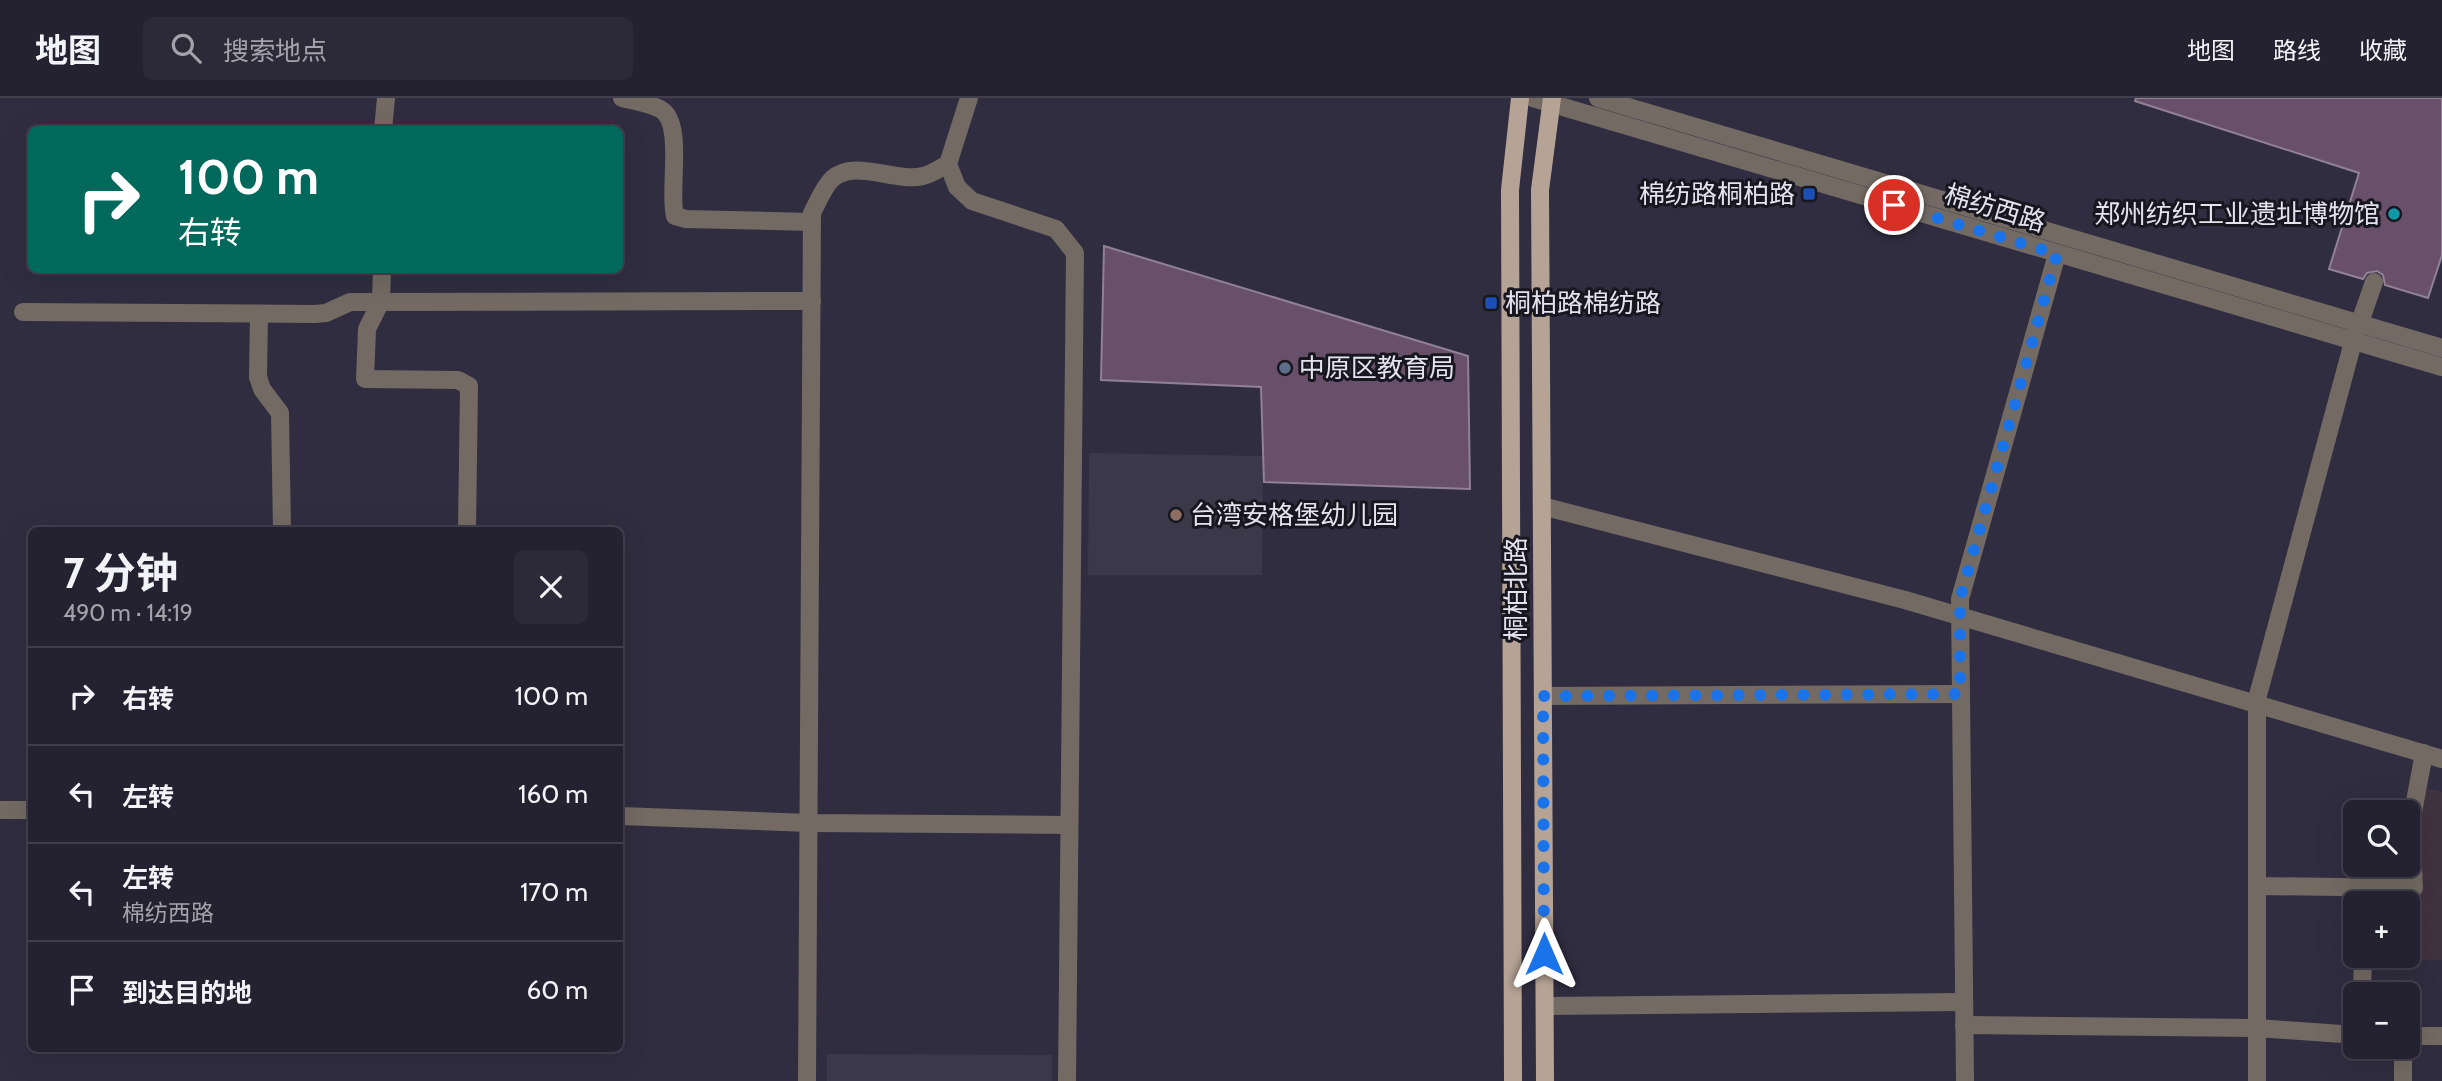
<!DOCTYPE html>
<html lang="zh">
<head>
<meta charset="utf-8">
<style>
  :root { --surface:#242230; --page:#2c2a38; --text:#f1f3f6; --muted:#a3a4ab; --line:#413f4c }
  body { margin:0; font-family:Cabin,"Noto Sans SC",sans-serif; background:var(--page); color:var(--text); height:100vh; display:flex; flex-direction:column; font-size:26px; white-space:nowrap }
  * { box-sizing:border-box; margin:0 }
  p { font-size:23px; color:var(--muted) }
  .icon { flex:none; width:38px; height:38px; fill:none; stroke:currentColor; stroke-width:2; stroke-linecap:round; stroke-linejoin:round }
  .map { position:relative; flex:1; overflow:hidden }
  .side { position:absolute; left:28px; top:429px; width:595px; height:525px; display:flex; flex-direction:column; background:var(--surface); border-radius:10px; box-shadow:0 7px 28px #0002,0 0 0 2px var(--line) }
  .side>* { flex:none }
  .hud { position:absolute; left:28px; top:28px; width:595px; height:147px; border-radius:10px; box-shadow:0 7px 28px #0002,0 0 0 2px var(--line); background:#00695c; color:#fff; overflow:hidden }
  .fabs { position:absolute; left:2343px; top:702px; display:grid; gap:14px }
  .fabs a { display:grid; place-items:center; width:77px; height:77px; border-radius:10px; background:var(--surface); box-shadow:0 7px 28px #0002,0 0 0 2px var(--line); font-size:35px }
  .pin { position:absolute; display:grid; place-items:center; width:60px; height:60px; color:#fff; margin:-30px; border:4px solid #fff; border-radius:50%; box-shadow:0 2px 7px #0007 }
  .me { position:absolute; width:77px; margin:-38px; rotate:0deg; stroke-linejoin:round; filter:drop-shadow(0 0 5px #0008) }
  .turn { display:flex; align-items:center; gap:24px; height:147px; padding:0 35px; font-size:32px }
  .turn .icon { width:91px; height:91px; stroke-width:2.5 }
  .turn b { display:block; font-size:49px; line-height:60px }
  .round { display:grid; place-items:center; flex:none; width:74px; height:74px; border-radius:10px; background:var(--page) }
  .summary { display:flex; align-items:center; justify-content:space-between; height:119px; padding:0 35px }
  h1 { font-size:42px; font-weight:700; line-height:52px }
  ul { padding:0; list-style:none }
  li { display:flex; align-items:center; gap:21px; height:98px; padding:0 35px; border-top:2px solid var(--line) }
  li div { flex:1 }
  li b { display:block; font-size:26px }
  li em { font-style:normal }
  header { display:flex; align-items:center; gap:42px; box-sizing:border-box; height:98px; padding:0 35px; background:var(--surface); border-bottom:2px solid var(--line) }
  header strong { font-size:33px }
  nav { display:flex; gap:38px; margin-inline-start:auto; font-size:24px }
  .search { width:490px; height:63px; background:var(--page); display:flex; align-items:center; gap:18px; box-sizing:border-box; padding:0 24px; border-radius:10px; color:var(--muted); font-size:26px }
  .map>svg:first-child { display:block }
</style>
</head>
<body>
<header>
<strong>地图</strong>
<div class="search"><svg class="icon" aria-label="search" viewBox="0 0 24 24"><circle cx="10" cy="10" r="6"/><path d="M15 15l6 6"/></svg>搜索地点</div>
<nav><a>地图</a><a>路线</a><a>收藏</a></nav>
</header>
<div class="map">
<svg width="2442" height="983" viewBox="0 0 2442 983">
  <rect width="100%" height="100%" fill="#302d40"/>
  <g fill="#3b3849">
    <polygon points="1089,355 1263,358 1262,477 1088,477"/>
    <polygon points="827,956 1052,957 1052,983 827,983"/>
  </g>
  <polygon fill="#41323f" points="2425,690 2442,694 2442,862 2417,862 2417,723"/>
  <g fill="#68506b" stroke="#918194" stroke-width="2">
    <polygon points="2136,0 2442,0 2442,157 2428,200 2385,187 2383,177 2377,173 2367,175 2363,181 2329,171 2359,75 2135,3"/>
    <polygon points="1104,148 1468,258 1470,391 1264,384 1261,289 1101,282"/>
  </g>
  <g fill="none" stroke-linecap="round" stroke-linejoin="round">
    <g stroke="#736a63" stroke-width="18">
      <path d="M622,0C634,3 649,5 660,11C685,23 668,94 675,118L686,121L812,124"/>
      <polyline points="969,0 948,66 957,89 972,103 1056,131 1075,155 1067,983"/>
      <polyline points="1533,0 2442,269"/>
      <polyline points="1598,0 2442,250"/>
      <polyline points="383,32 386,0"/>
      <polyline points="382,172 381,203 367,231 365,281 458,282 469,288 467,432"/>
      <polyline points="23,214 315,216 326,215 350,204 812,203"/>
      <polyline points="259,216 258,279 262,291 280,315 282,432"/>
      <polyline points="1542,408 1905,502 2442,661"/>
      <polyline points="1543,598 1960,596"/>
      <polyline points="0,712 32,712"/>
      <polyline points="620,718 809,725 1069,727"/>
      <polyline points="2257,788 2414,790 2411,725 2424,655"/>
      <polyline points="2362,896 2363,858"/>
      <polyline points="1545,908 1964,904"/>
      <polyline points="1964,927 2257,930 2356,937"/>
      <polyline points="2408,938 2442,938"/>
      <polyline points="2403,948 2403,983"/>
      <path d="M807,983L812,115C818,104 823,90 832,81C854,60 896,85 923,78C932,76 940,70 948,66"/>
      <polyline points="1965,983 1960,501 2057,156"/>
      <polyline points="2257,983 2257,601 2353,244 2374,184"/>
    </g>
    <g stroke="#b5a395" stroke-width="18">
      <polyline points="1513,983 1510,92 1520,0"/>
      <polyline points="1545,983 1540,92 1552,0"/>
    </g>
  </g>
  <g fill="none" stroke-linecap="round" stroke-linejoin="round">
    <polyline stroke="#1a73e8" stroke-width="12" stroke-dasharray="0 21.6" points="1544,856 1543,598 1960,596 1960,501 2057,156 1894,107"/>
  </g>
  <g fill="#1a4fb4" stroke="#18171f" stroke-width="2.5">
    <rect x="1802" y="89" width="14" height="14" rx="3.5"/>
    <rect x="1484" y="198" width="14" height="14" rx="3.5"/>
  </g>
  <circle fill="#0f9aa8" stroke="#18171f" stroke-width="2.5" cx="2394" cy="116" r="7"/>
  <circle fill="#5c6f8a" stroke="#18171f" stroke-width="2.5" cx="1285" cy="270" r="7"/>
  <circle fill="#8d6e63" stroke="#18171f" stroke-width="2.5" cx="1176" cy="417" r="7"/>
  <g text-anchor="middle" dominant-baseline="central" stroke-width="6" stroke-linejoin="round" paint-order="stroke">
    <g font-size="26" fill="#e3e2ef" stroke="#18171f" text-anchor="start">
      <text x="1795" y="96" text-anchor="end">棉纺路桐柏路</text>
      <text x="2380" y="116" text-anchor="end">郑州纺织工业遗址博物馆</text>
      <text x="1505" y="205">桐柏路棉纺路</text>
      <text x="1299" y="270">中原区教育局</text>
      <text x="1190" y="417">台湾安格堡幼儿园</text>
    </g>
    <g font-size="26" fill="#e3e2ef" stroke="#18171f">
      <text transform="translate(1995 110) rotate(17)">棉纺西路</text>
      <text transform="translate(1516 491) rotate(-90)">桐柏北路</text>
    </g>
  </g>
</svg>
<div class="fabs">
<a><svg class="icon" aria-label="search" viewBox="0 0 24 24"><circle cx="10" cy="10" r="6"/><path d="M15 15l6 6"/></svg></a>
<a>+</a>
<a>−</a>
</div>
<div class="pin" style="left:1894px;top:107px;background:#d93025"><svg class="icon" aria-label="arrive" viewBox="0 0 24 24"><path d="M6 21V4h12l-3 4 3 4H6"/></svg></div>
<svg class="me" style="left:1544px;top:856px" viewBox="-20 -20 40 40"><path d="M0-17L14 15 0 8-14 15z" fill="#1a73e8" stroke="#fff" stroke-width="4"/></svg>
<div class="hud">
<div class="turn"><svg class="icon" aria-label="right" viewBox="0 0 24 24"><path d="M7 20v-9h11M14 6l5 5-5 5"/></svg><div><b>100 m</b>右转</div></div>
</div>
<section class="side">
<div class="summary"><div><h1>7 分钟</h1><p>490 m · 14:19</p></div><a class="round"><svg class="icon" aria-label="close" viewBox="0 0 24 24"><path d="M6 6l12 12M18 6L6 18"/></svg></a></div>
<ul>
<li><svg class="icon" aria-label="right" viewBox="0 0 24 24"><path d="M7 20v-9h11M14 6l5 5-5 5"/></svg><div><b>右转</b></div><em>100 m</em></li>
<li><svg class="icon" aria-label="left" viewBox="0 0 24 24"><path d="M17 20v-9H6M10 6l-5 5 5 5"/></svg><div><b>左转</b></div><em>160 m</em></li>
<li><svg class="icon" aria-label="left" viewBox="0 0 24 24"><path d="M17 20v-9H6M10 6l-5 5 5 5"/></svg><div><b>左转</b><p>棉纺西路</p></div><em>170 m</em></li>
<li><svg class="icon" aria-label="arrive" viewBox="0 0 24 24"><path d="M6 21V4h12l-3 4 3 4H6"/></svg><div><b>到达目的地</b></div><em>60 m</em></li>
</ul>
</section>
</div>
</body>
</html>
